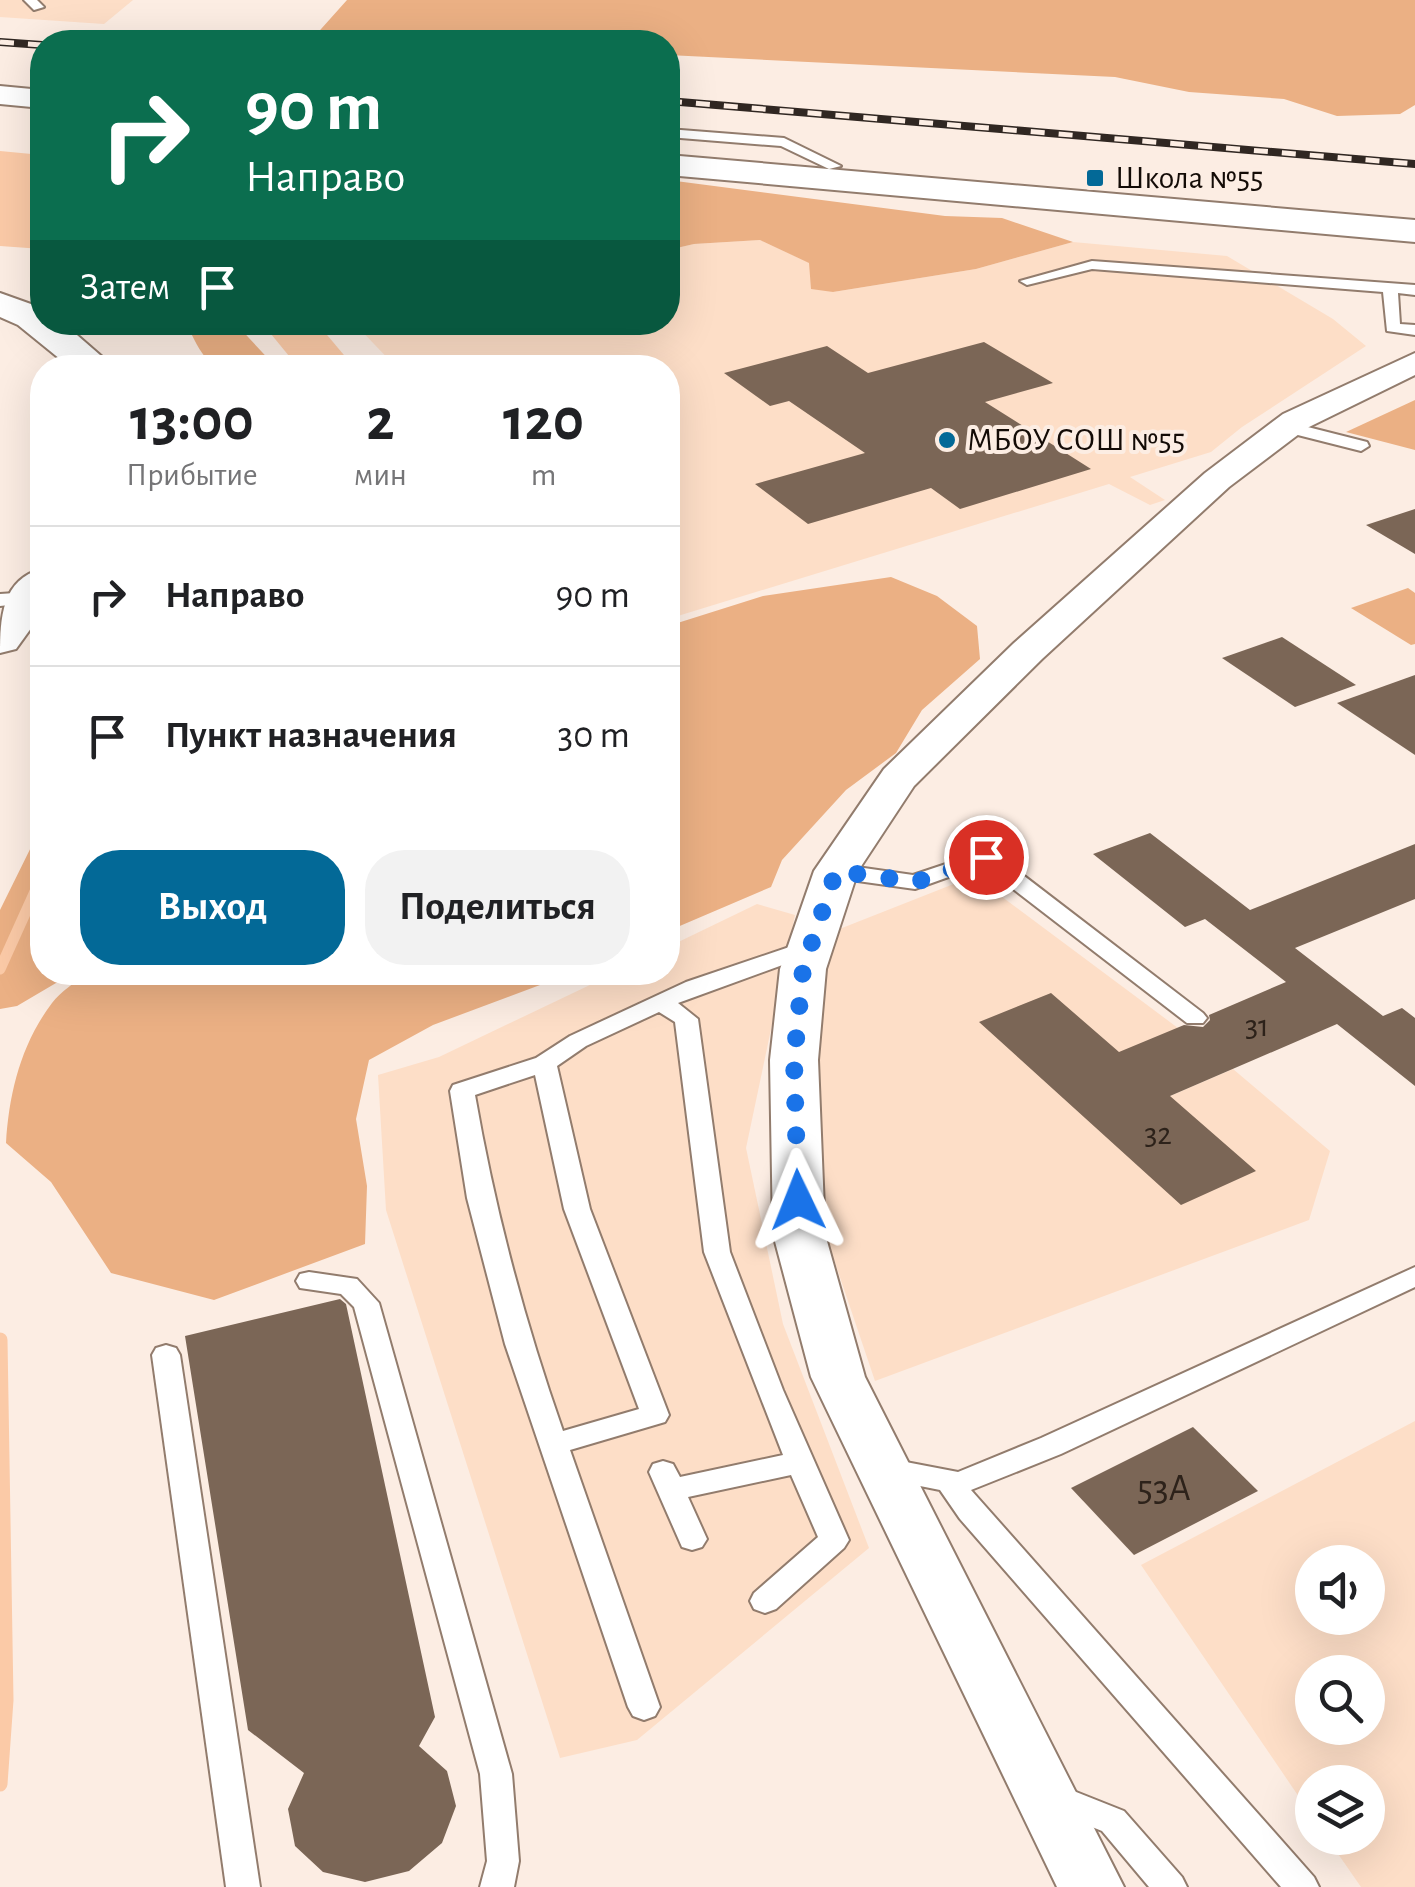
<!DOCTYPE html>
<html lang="ru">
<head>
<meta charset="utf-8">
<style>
  :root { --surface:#fff; --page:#f2f2f2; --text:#202124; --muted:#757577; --line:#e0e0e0; --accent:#036997 }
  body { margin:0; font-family:"Alegreya Sans",sans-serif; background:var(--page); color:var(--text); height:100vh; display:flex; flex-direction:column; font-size:38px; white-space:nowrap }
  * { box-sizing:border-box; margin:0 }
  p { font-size:32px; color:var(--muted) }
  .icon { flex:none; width:55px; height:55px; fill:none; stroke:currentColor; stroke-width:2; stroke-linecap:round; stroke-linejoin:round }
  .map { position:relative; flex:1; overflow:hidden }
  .panel { position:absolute; left:30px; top:355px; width:650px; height:630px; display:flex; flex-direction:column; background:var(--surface); border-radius:40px; box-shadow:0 10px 40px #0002 }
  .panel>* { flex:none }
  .guide { position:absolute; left:30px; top:30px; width:650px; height:305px; border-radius:40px; box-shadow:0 10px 40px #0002; background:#0b6e4f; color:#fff; overflow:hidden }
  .tools { position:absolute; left:1295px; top:1545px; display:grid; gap:20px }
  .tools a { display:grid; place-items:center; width:90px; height:90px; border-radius:50%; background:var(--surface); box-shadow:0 10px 40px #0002; font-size:50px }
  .pin { position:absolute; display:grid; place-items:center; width:85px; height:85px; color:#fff; margin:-42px; border:5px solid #fff; border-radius:50%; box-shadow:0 2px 10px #0007 }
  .me { position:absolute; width:110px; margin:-55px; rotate:358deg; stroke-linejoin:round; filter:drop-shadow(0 0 8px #0008) }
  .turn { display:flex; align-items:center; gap:35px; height:210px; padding:0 50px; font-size:45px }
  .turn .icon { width:130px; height:130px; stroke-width:2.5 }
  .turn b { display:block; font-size:70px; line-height:85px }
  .then { display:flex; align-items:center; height:95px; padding:0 50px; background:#0003; gap:20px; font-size:38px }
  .eta { display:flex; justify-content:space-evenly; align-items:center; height:170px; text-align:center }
  .eta b { font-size:60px; font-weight:600; line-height:70px }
  .primary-button { display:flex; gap:20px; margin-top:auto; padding:20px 50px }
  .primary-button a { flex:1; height:115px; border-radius:40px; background:var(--accent); color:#fff; font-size:40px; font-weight:600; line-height:115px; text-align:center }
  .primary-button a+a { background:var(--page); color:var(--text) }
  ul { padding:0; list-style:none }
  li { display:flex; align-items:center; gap:30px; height:140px; padding:0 50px; border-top:2px solid var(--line) }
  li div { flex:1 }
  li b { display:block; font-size:38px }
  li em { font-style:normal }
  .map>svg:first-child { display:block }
</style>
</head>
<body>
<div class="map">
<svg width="1415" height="1887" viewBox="0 0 1415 1887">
  <rect width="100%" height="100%" fill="#fcede3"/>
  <g fill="#fddec7" fill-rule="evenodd">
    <polygon points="0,0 133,0 104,24 0,17"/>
    <polygon points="760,240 810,263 813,282 833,292 976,269 1073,242 1227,256 1333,319 1366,346 1242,427 1211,452 1130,477 1165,500 1150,505 1109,484 668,619 668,368 396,367 354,323 668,322 668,250 694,244"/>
    <polygon points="974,876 1178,1028 1170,1096 1233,1069 1330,1151 1309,1220 875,1381 824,1230 814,1095 817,1001 837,930"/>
    <polygon points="757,904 795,915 746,1148 783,1324 869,1548 637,1740 560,1758 386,1210 378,1075 439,1057 615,973 668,972 668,947"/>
    <path d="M1415,1421V1887H1361L1327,1838H1368V1782H1312V1816L1141,1565ZM1312,1562H1368V1618H1312ZM1368,1672V1728H1312V1672Z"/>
  </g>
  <g fill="#ebb084">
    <polygon points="347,0 1415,0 1415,105 1400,114 1337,116 1284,99 1189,92 1115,77 668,55 668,42 412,42 313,38"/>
    <polygon points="668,180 945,216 1002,218 1073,242 976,269 833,292 811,289 809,263 760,240 694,244 668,250"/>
    <path d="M190,323H235L276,367C219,368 214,382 188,327Z"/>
    <polygon points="1415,400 1415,450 1346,432"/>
    <polygon points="891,577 937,596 977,626 980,659 922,710 896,753 846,790 782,860 771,887 668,931 668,626 763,596"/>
    <polygon points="1408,588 1415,593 1415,644 1411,645 1351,608"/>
    <polygon points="42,825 42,972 73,973 17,1006 0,1009 0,910"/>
    <path d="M87,973V972L572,973L433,1025L369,1060L356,1119L367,1186L365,1244L214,1300L111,1273L51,1182L6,1143C9,1093 21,1044 52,1003C60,992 76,982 87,973Z"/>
  </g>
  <g fill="#fbcaa7">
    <polygon points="0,151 42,155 42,249 0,246"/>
    <polygon points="262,323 317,323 354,367 298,367"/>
  </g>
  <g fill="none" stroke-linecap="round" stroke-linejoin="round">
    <polyline stroke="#fbcaa7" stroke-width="11" points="0,969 42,876"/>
    <polyline stroke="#fbcaa7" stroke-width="15" points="0,1340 6,1700 0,1784"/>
  </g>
  <g fill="#7b6656">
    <polygon points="984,342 1053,383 985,402 1091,469 960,509 931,488 808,524 755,484 865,453 789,401 770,406 724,373 827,346 868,373"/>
    <polygon points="1415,509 1415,554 1366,525"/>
    <polygon points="1282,637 1356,685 1295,707 1222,658"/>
    <polygon points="1415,675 1415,755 1337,703"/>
    <polygon points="1150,833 1250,910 1415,844 1415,899 1295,948 1383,1016 1402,1008 1415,1018 1415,1086 1337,1024 1170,1096 1256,1171 1181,1205 979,1022 1051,993 1119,1052 1184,1025 1203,1027 1210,1020 1209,1015 1286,982 1205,919 1185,927 1093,854"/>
    <polygon points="340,1299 346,1304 435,1717 419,1746 447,1771 456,1806 442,1843 409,1871 365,1882 323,1872 295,1846 288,1809 304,1773 248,1730 185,1336"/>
    <polygon points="1193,1427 1258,1491 1134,1555 1071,1488"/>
  </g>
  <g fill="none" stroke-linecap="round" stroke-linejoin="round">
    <defs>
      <g id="service">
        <polygon points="24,0 37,0 44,7 34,10"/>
        <polygon points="668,129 784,138 841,166 829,169 781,146 668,137"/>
        <polygon points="1092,261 1415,285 1415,295 1398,293 1400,324 1415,325 1415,335 1387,331 1383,292 1092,269 1027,285 1020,281"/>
        <polygon points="1288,422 1367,442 1369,446 1361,451 1282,431 1280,427"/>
        <polygon points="30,592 37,594 37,602 0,606 0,594"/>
        <polygon points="985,851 993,852 1203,1013 1207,1018 1203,1023 1187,1023 982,865 915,889 836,878 825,871 836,864 913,875"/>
        <path d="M810,940L821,947L818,952L678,1003L698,1019L730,1252L783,1390L849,1540L844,1548L776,1609L765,1613L754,1609L750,1601L754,1593L818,1537L791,1475L688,1497L707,1539L702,1547L692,1550L682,1547L649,1472L653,1464L663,1461L673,1464L680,1477L783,1455L704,1252L675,1022L659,1012L586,1046L557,1066L590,1209L669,1415L665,1422L570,1450L660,1707L655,1716L644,1720L633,1716L628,1707L505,1344L467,1198L450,1091L453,1085L536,1058L570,1036L686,982ZM535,1075L564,1209L639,1409L563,1431C524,1320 495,1210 475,1095Z"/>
        <polygon points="1415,1267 1415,1287 1061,1454 971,1490 1314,1877 1319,1887 1281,1887 960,1519 940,1490 875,1477 871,1469 875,1461 885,1458 958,1472 1041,1438"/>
        <polygon points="309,1272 357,1279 379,1303 512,1774 519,1861 514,1887 480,1887 487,1861 480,1774 354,1307 341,1294 300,1288 296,1281 300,1274"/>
        <polygon points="166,1345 176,1348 180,1355 260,1887 226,1887 152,1355 156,1348"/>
        <polygon points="1056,1784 1124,1811 1182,1877 1187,1887 1149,1887 1102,1831 1045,1808 1040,1798 1045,1788"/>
      </g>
      <polygon id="minor" points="1415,353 1415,375 1307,428 1229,487 1042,659 914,786 858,871 826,969 818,1060 825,1234 865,1377 1124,1887 1057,1887 811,1377 773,1234 770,1060 780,969 814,871 884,769 1014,643 1205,473 1283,414"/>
      <g id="tertiary">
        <polygon points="0,293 42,308 42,322 62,322 115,368 71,368 18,325 0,317"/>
        <path d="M42,569V613L16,649L0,653C0,618 2,579 42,569Z"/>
      </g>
      <g id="primary">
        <polygon points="0,86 42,90 42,108 0,104"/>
        <polygon points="668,155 1415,220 1415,242 668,175"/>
      </g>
    </defs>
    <use href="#service" stroke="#927c6d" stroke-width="4"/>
    <use href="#minor" stroke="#927c6d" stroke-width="4"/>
    <use href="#tertiary" stroke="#927c6d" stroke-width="4"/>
    <use href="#primary" stroke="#927c6d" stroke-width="4"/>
    <use href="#service" fill="#fff" fill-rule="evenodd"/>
    <use href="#minor" fill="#fff" fill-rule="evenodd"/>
    <use href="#tertiary" fill="#fff" fill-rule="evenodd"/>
    <use href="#primary" fill="#fff" fill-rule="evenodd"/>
    <defs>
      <g id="rail">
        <polyline points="0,42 42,45"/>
        <polyline points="668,101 1415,164"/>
      </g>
    </defs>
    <use href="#rail" stroke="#302722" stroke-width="8"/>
    <use href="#rail" stroke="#fcede3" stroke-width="5" stroke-dasharray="14" stroke-linecap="butt"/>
  </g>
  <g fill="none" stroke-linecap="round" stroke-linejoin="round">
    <polyline stroke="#1a73e8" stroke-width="18" stroke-dasharray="0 32.4" points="798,1200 794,1060 803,969 836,871 916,882 986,857"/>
  </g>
  <g fill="#036997" stroke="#fcede3" stroke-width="4">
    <rect x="1085" y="168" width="20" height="20" rx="5"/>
    <circle cx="947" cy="440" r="10"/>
  </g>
  <g text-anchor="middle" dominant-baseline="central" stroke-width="8" stroke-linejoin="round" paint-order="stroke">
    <g font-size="32" fill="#130b06" stroke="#fcede3" text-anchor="start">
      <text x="1115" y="178">Школа №55</text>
      <text x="967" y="440">МБОУ СОШ №55</text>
    </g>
    <g font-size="32" fill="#2d221a">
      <text x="1257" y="1026">31</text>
      <text x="1158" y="1134">32</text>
    </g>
    <g font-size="38" fill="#2d221a">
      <text x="1164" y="1489">53А</text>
    </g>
  </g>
</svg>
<div class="tools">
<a><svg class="icon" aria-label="sound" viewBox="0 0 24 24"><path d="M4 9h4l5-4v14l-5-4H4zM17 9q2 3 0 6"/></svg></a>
<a><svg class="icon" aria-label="search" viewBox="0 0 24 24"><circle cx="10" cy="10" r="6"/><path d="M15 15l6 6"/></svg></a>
<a><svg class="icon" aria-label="layers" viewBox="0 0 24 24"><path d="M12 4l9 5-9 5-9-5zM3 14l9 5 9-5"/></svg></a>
</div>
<div class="pin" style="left:986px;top:857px;background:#d93025"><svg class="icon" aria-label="arrive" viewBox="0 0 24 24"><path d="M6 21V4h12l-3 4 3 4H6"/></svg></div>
<svg class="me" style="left:798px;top:1200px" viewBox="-20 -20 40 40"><path d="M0-17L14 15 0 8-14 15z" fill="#1a73e8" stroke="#fff" stroke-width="4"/></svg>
<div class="guide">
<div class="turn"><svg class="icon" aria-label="right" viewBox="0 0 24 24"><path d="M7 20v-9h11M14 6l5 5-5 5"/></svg><div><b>90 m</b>Направо</div></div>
<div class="then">Затем<svg class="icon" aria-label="arrive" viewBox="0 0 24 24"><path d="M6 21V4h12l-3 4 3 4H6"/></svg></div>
</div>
<section class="panel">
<div class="eta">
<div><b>13:00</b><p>Прибытие</p></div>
<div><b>2</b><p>мин</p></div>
<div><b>120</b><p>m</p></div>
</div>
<ul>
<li><svg class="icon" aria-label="right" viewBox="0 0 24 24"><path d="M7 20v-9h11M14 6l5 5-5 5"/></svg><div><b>Направо</b></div><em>90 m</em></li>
<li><svg class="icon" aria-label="arrive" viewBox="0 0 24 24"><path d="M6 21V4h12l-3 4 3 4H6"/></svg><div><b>Пункт назначения</b></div><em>30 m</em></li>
</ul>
<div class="primary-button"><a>Выход</a><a>Поделиться</a></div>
</section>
</div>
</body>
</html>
